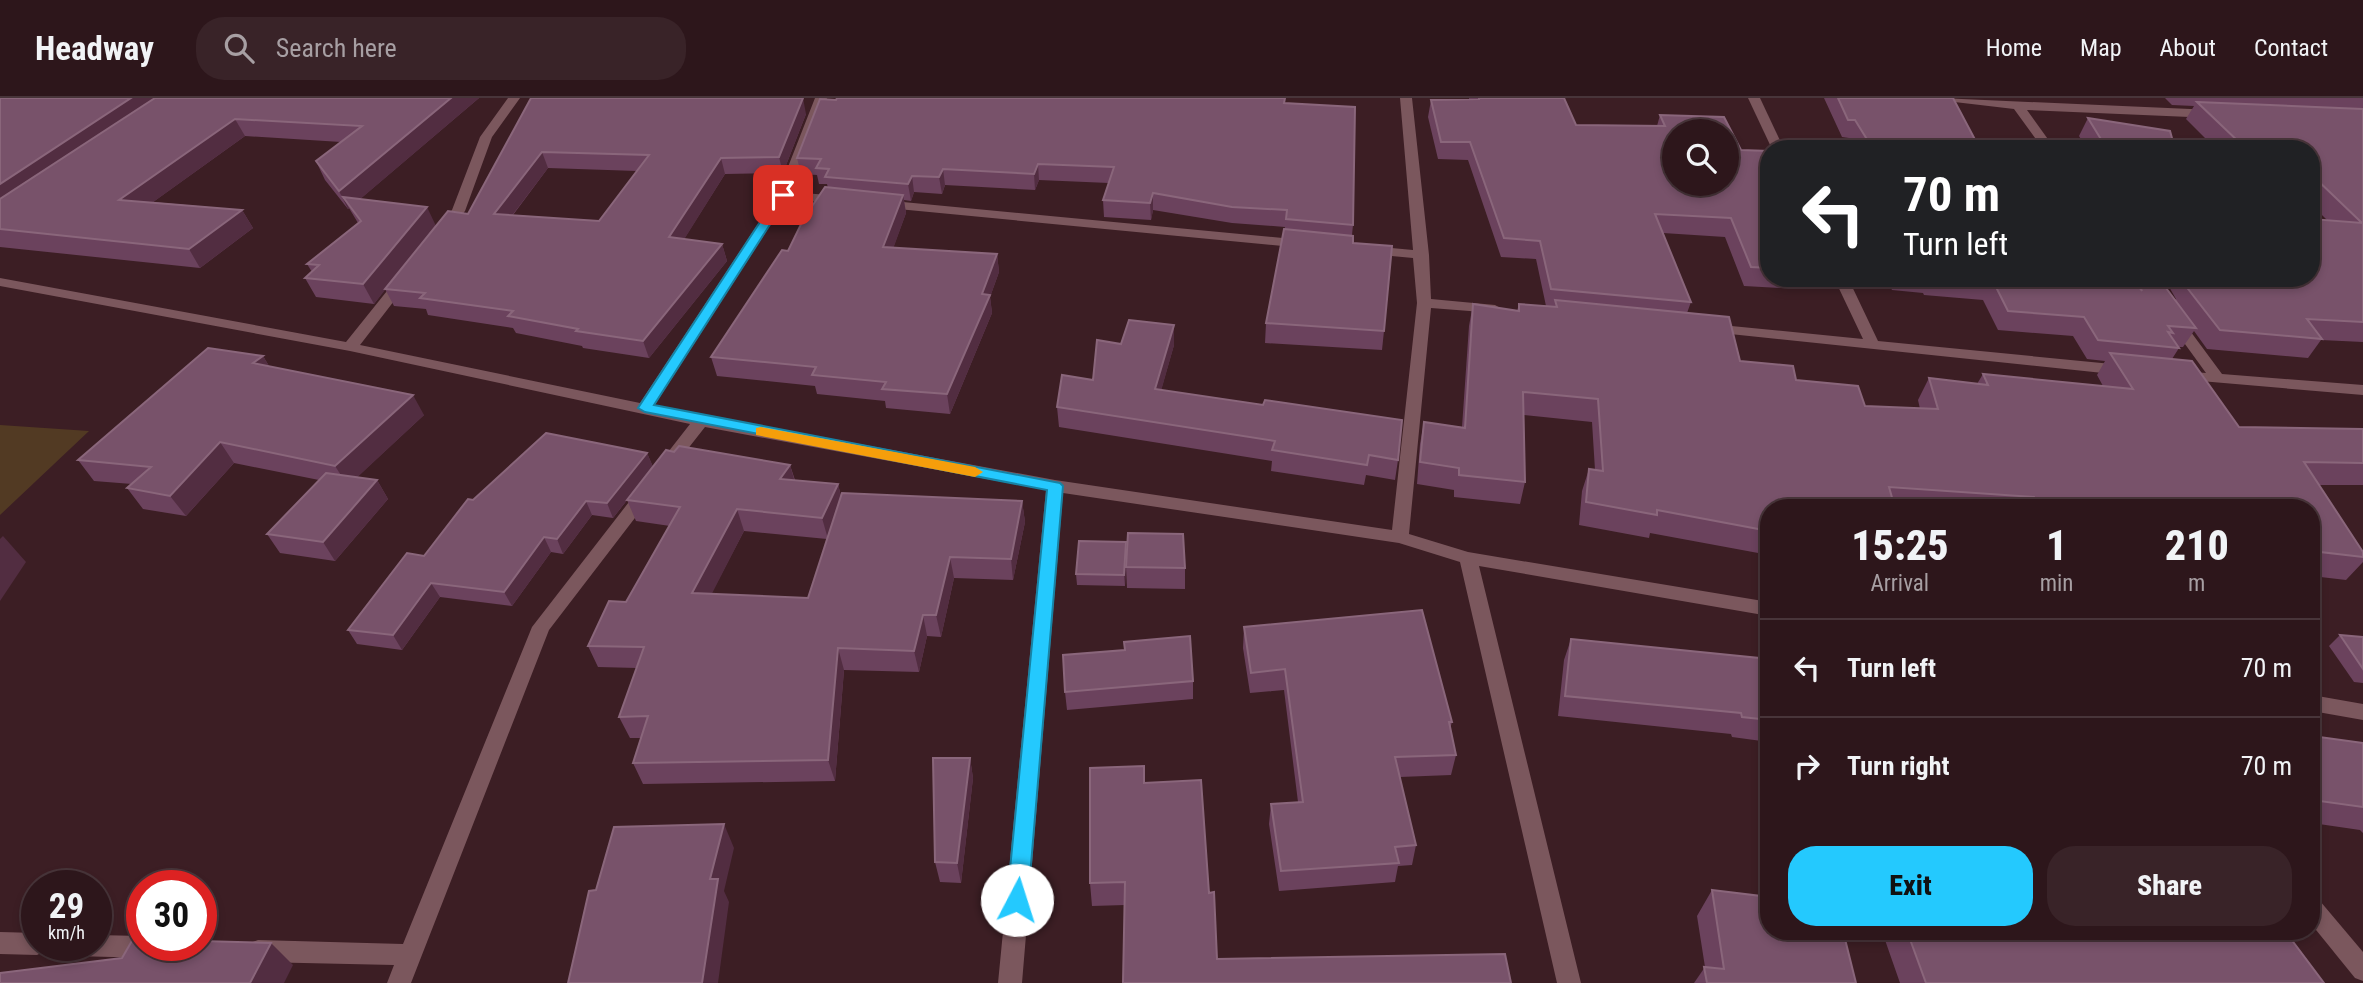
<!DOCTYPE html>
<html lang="en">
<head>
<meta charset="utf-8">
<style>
  :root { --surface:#2d161b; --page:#392328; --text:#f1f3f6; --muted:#a79fa3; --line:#48353a; --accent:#24c9fe }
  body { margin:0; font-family:"Roboto Condensed",sans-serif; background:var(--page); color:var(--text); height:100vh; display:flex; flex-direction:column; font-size:26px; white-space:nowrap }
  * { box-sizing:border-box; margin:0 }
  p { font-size:23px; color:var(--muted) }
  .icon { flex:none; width:38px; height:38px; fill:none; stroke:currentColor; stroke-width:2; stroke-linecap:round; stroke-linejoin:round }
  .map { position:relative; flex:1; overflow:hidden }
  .drawer { position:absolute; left:1760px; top:401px; width:560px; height:441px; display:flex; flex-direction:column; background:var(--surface); border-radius:28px; box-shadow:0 4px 10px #0003,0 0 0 2px var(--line) }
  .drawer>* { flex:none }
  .guide { position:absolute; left:1760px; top:42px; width:560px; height:147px; border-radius:28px; box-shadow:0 4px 10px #0003,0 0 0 2px var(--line); background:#202124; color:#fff; overflow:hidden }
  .tools { position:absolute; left:1662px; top:21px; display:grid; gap:14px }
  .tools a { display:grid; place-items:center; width:77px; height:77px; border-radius:50%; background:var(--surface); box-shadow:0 4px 10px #0003,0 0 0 2px var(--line); font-size:35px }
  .speed { position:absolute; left:21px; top:772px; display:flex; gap:14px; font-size:35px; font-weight:700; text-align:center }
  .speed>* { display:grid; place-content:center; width:91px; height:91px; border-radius:50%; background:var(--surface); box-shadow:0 4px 10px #0003,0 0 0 2px var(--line); line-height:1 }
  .speed small { font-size:18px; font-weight:400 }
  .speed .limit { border:10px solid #d22; background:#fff; color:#111 }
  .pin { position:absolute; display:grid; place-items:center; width:60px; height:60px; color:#fff; margin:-30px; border-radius:14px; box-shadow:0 4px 10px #0006 }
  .me { position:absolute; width:77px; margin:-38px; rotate:5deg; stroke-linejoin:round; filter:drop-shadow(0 0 5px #0008) }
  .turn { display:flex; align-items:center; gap:24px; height:147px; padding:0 28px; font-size:32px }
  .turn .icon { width:91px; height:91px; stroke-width:2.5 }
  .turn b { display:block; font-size:49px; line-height:60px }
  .eta { display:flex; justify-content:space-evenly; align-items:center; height:119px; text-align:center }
  .eta b { font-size:42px; font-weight:800; line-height:49px }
  .action { display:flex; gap:14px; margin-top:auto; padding:14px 28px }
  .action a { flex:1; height:80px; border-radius:28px; background:var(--accent); color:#111; font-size:28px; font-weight:800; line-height:80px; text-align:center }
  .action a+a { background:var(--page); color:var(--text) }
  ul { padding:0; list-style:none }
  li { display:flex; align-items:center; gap:21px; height:98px; padding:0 28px; border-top:2px solid var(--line) }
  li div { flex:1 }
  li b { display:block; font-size:26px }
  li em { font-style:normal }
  header { display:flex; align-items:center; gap:42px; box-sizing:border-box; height:98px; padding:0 35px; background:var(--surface); border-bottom:2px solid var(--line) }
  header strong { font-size:33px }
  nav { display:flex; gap:38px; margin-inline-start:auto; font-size:24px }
  .search { width:490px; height:63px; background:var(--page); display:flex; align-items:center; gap:18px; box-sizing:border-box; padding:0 24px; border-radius:28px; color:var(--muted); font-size:26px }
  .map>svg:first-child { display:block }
</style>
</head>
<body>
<header>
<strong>Headway</strong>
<div class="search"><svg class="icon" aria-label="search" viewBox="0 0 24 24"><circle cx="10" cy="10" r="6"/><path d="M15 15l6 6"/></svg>Search here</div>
<nav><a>Home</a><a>Map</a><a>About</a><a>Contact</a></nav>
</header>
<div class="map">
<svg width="2363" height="885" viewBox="0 0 2363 885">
  <rect width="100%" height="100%" fill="#3c1e24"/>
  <polygon fill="#523a23" points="0,327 89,333 0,417"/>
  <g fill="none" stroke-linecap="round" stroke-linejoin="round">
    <g fill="#7b575d" fill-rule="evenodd">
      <polygon points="508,0 520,0 492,39 465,113 448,134 438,134 436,131 452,112 480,39"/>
      <polygon points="815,0 827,0 791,94 840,98 846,102 840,106 787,101 654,308 1055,382 1392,432 1417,205 1413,160 1370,156 1363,152 1370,148 1413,152 1400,0 1412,0 1429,157 1431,201 1495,207 1502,211 1495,215 1431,210 1409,436 1468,454 1769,504 1769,518 1479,468 1581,885 1557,885 1460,464 1399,445 1063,395 1022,885 998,885 1046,392 705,329 672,371 666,372 658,367 690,326 350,253 0,188 0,180 346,244 399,178 404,177 411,181 360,247 640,305 777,97"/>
      <polygon points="1748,0 1760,0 1784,51 1772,51"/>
      <polygon points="1940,0 2213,12 2219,16 2213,20 2027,12 2055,51 2043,51 2014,11 1946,3"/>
      <polygon points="882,102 1303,142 1310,146 1303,150 877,109 877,103"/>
      <polygon points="1834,180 1848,180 1878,243 2122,267 2130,272 2122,277 1711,234 1704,230 1711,226 1863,241"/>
      <polygon points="2137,180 2151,180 2222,276 2363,287 2363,297 2177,281 2174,278 2182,273 2206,275"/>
      <polygon points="645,389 651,391 653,395 651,399 549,532 411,885 387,885 394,867 258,864 250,861 247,853 250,845 258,842 403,846 532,529 639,391"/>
      <polygon points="2312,597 2363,606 2363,622 2312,613"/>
      <polygon points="2312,800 2320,803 2363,854 2363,883 2355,880 2312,827"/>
      <polygon points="0,834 37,835 37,847 48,847 45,853 37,857 0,856"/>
      <polygon points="96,837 142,838 142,847 164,849 161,857 153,860 73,858 65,854 62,847 96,847"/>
    </g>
  </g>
  <g fill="#6b425d" fill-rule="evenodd">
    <path d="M0,0H479L360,101L436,128L468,116L531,0L806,16L783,75L725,76L684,141L722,146L727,163L649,260L583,250L582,248L516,235L513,230L428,217L426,211L394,208L385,191L374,206L316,199L305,180L312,174L307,166L358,125L349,110L348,111L325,82L316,63L341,44L245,38L153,104L242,112L253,130L200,170L0,149ZM548,70L637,73L599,123L513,117Z"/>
    <polygon points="1469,0 1564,0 1576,27 1657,28 1660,17 1741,52 1769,53 1769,180 1835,180 1833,185 1804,184 1801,191 1744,188 1725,139 1663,135 1691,204 1687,215 1740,263 1796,282 1865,308 1920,311 1918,302 1929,280 1977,286 1983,276 2103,288 2097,277 2105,263 2087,261 2073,238 1998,232 1983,202 1924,197 1923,195 1892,192 1890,188 1854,186 1850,180 2095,180 2096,182 2137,187 2139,185 2175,202 2176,201 2164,180 2312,180 2327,122 2312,107 2312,51 2216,51 2186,21 2194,8 2172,7 2165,0 2363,0 2363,244 2321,242 2308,260 2207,251 2194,233 2183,249 2178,249 2179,250 2172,261 2239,329 2363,331 2363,387 2319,387 2363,454 2363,464 2346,482 2312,478 2312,410 1769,410 1769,457 1650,435 1649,440 1579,427 1582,393 1589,371 1595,372 1592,324 1524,317 1525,384 1520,406 1454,399 1454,392 1417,386 1420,346 1424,324 1462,329 1469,228 1473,206 1517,213 1519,206 1546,208 1536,161 1501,159 1468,62 1438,61 1428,19 1431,2 1469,2"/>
    <polygon points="1824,0 1953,0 1980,51 1855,51 1849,40 1842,39"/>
    <polygon points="1285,5 1353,127 1352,137 1353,145 1384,233 1382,252 1265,245 1266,225 1285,129 1232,125 1153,112 1151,122 1104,119 1103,102 1109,85 1039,82 1035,92 945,87 942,96 914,94 911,103 904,102 906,115 893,150 997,156 999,174 990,199 992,215 950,316 886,310 885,303 817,296 815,288 717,278 711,259 788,153 828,90 827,86 819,86 817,77 801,76 797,60"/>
    <polygon points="2088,20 2175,51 2087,51 2079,38"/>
    <polygon points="1174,227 1174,247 1161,292 1398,362 1395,382 1366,377 1364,387 1271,373 1272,363 1059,329 1057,309 1093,282 1121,246"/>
    <polygon points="263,258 269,268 424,317 357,379 377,382 388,401 335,463 280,455 267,436 319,382 234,365 186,418 143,411 127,390 132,386 94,383 78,362"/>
    <path d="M674,354L790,367L795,382L838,386L841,398L1022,403L1025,424L1013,482L954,480L941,539L927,538L919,574L844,572L835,683L643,686L633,665L641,640H630L619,619L637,570L598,569L588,548L626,504L670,428L636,423L627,402ZM744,433L827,441L808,500L711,496Z"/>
    <polygon points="647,355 653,369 613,420 592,417 563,456 551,454 512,508 440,499 402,552 357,546 348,532 424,458 473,402"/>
    <polygon points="1126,444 1125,488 1077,487 1076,476"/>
    <polygon points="1126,469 1185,470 1185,491 1127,490"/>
    <polygon points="1244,529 1452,624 1450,631 1456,657 1451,677 1400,679 1416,747 1412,767 1398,768 1395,784 1279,793 1269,726 1271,706 1298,704 1284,592 1250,595 1243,550"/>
    <polygon points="2340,537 2363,539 2363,585 2354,584 2329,548"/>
    <polygon points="1571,541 1769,561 1769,644 1732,639 1731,636 1558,618 1564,562"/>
    <polygon points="1124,544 1193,583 1193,601 1067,612 1065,594 1124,552"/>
    <polygon points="2312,638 2363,645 2363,735 2360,732 2312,725"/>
    <polygon points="970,660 973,680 961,785 940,784 935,764"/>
    <polygon points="1144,668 1145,685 1123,885 1125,807 1092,808 1090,785"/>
    <polygon points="1712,792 1856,885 1694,885 1705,869 1697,818"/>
    <polygon points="1885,833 2285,833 2324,885 1900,885 1885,842 1887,840"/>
  </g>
  <g fill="#522d41">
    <polygon points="131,0 162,0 0,113 0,86"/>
    <polygon points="451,0 479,0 351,109 343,99 349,110 348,111 339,93"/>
    <polygon points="803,0 806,16 783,75 779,59"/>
    <polygon points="235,21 245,38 131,120 119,102"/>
    <polygon points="542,54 548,70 501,132 494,116"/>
    <polygon points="721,60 725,76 675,156 669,139"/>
    <polygon points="1038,66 1039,82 1035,92 1034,76"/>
    <polygon points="943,71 945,87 942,96 939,79"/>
    <polygon points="912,78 914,94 911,103 908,86"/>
    <polygon points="1153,95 1153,112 1151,122 1150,105"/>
    <polygon points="903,97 906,115 887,168 883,149"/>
    <polygon points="427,109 436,128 374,206 363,186"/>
    <polygon points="242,112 253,130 200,170 189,151"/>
    <polygon points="722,146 727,163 649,260 643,243"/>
    <polygon points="997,156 999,174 990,199 992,215 950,316 947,296 982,196"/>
    <polygon points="1174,227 1174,247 1156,311 1155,291"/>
    <polygon points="263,258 275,278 253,265"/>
    <polygon points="413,297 424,317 348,388 335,368"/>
    <polygon points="220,344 234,365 186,418 170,398"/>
    <polygon points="647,355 653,369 613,420 607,405"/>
    <polygon points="790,367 796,388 780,381"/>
    <polygon points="377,382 388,401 335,463 323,444"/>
    <polygon points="838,386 843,408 828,441 822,420"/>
    <polygon points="586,403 592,417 563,456 557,441"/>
    <polygon points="1022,403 1025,424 1013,482 1011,461"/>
    <polygon points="737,411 744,433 701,517 692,495"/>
    <polygon points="3,438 26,464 0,503 0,441"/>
    <polygon points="544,439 551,454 512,508 504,494"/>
    <polygon points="1126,444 1127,455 1125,488 1124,477"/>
    <polygon points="950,459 954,480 941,539 936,517"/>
    <polygon points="431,485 440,499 402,552 393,537"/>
    <polygon points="923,517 927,538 919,574 914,553"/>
    <polygon points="838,550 844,572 835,683 828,662"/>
    <polygon points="970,660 973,680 961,785 957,765"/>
    <polygon points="724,726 734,750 724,793 729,804 718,885 702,885 710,781"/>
    <polygon points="271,845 293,867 284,885 250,885"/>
  </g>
  <g fill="#78526a" stroke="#8a667b" stroke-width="2" fill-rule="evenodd">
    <polygon points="0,0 131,0 0,86"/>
    <polygon points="155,0 451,0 339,93 316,63 362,28 235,21 119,102 242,112 189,151 0,131 0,101"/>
    <path d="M531,0H803L779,59L721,60L669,139L722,146L643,243L576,233L578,231L508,218L513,213L420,200L425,195L385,191L448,113L468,116ZM542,54L649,57L599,123L494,116Z"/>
    <polygon points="837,0 1285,0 1284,5 1355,9 1353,127 1286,121 1287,112 1232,109 1153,95 1150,105 1103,102 1114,69 1038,66 1034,76 943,71 939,79 912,78 908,86 825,79 829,71 816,70 821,61 797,60 820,1 836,2"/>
    <path d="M1479,0H1564L1576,27L1665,28L1660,17L1724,19L1741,52L1769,53V170L1751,169L1731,120L1655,116L1691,204L1551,191L1540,143L1504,140L1470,44H1441L1431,2L1479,1ZM1675,33H1727V86H1675Z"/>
    <polygon points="1838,0 1953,0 1980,51 1873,51 1855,22 1848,22"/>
    <polygon points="2197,4 2363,11 2363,224 2307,221 2322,241 2220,232 2185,187 2191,187 2187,180 2312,180 2312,121 2362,125 2312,77 2312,51 2285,51 2283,49 2241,46"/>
    <polygon points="2088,20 2170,33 2175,51 2107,51"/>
    <polygon points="825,89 903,97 883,149 997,156 982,196 990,197 947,296 882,291 886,284 812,277 816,269 711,259 782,152 788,153 804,120"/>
    <polygon points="343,99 427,109 363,186 305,180 319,167 307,166 361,123"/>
    <polygon points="1284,131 1353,138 1353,145 1392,148 1384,233 1266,225"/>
    <polygon points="1953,180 2095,180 2096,182 2135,184 2142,193 2139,185 2163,186 2196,230 2168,228 2173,235 2168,234 2179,250 2098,242 2084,219 2008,213 1993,183"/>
    <polygon points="1555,202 1729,219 1740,263 1793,268 1796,282 1858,288 1865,308 1938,311 1929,280 1988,287 1983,276 2133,291 2110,255 2192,263 2239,329 2363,331 2363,365 2304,364 2363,454 2363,459 2312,453 2312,410 2039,410 2034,399 1889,389 1895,410 1769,410 1769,433 1657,412 1657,417 1586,404 1589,371 1603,373 1598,301 1523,294 1525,384 1459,377 1459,370 1420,364 1424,324 1465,330 1473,206 1519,213 1519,206 1557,209"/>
    <polygon points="1129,222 1174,227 1155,291 1263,307 1265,302 1402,322 1398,362 1369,357 1367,367 1272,352 1275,343 1057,309 1062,277 1093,282 1097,242 1121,246"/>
    <polygon points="208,250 263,258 253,265 413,297 335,368 220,344 170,398 127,390 151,369 78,362"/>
    <polygon points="546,335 647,355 607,405 586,403 557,441 544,439 504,494 431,485 393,537 348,532 407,455 424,458 468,401 473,402"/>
    <polygon points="679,348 790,367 780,381 838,386 822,420 737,411 692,495 808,500 842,395 1022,403 1011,461 950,459 936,517 923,517 914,553 838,550 828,662 633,665 648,618 619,619 644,549 588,548 609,503 626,504 680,409 627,402 666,352 674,354"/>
    <polygon points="326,375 377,382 323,444 267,436"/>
    <polygon points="1128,435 1183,436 1185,470 1126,469"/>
    <polygon points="1079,443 1126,444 1124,477 1076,476"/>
    <polygon points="1422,512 1452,624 1449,624 1456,657 1395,659 1416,747 1395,749 1399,765 1281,773 1271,706 1303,704 1285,571 1251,575 1244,529"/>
    <polygon points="2340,537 2363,539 2363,571"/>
    <polygon points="1190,538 1193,583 1065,594 1063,557 1125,552 1124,544"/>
    <polygon points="1571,541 1769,561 1769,622 1742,619 1741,615 1565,598"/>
    <polygon points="2312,638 2363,645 2363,709 2312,702"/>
    <polygon points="933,660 970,660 957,765 935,764"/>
    <polygon points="1144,668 1144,685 1201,682 1209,795 1214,794 1217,861 1505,856 1511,885 1123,885 1125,784 1090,785 1090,670"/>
    <polygon points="724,726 710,781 718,781 702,885 568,885 589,793 596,792 614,729"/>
    <polygon points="1712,792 1769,799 1769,833 1843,833 1856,885 1707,885 1704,869 1724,871"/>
    <polygon points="1907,833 2285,833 2324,885 1926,885"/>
    <polygon points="133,841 142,841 142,847 201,847 201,843 271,845 250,885 0,885 0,875 122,860"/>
  </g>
  <polygon fill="#24c9fe" stroke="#1783a5" stroke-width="2" points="779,95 789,97 654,307 1060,385 1063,388 1028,802 1025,809 1017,811 1010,809 1007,802 1047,392 645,314 638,310"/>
  <polygon fill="#f59e0b" points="761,329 975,369 983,374 975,379 756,337 756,330"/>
</svg>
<div class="tools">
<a><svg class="icon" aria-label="search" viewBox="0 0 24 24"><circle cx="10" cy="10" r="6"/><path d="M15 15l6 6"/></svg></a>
</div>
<div class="speed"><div>29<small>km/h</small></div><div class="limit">30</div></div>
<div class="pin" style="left:783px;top:97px;background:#d93025"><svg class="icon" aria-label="arrive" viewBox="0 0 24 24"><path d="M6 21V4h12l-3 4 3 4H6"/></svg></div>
<svg class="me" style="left:1017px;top:802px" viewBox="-20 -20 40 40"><circle r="19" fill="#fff"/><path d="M0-13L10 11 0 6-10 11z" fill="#24c9fe"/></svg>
<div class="guide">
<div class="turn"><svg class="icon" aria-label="left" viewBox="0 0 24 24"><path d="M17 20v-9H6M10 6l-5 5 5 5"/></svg><div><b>70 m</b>Turn left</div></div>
</div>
<section class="drawer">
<div class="eta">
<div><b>15:25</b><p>Arrival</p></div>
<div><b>1</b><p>min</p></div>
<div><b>210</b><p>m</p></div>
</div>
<ul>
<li><svg class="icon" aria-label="left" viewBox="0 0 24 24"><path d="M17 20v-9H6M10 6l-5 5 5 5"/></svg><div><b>Turn left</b></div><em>70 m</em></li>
<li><svg class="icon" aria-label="right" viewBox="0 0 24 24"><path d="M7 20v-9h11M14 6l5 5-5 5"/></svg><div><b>Turn right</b></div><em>70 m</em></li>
</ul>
<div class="action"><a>Exit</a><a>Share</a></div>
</section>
</div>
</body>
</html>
